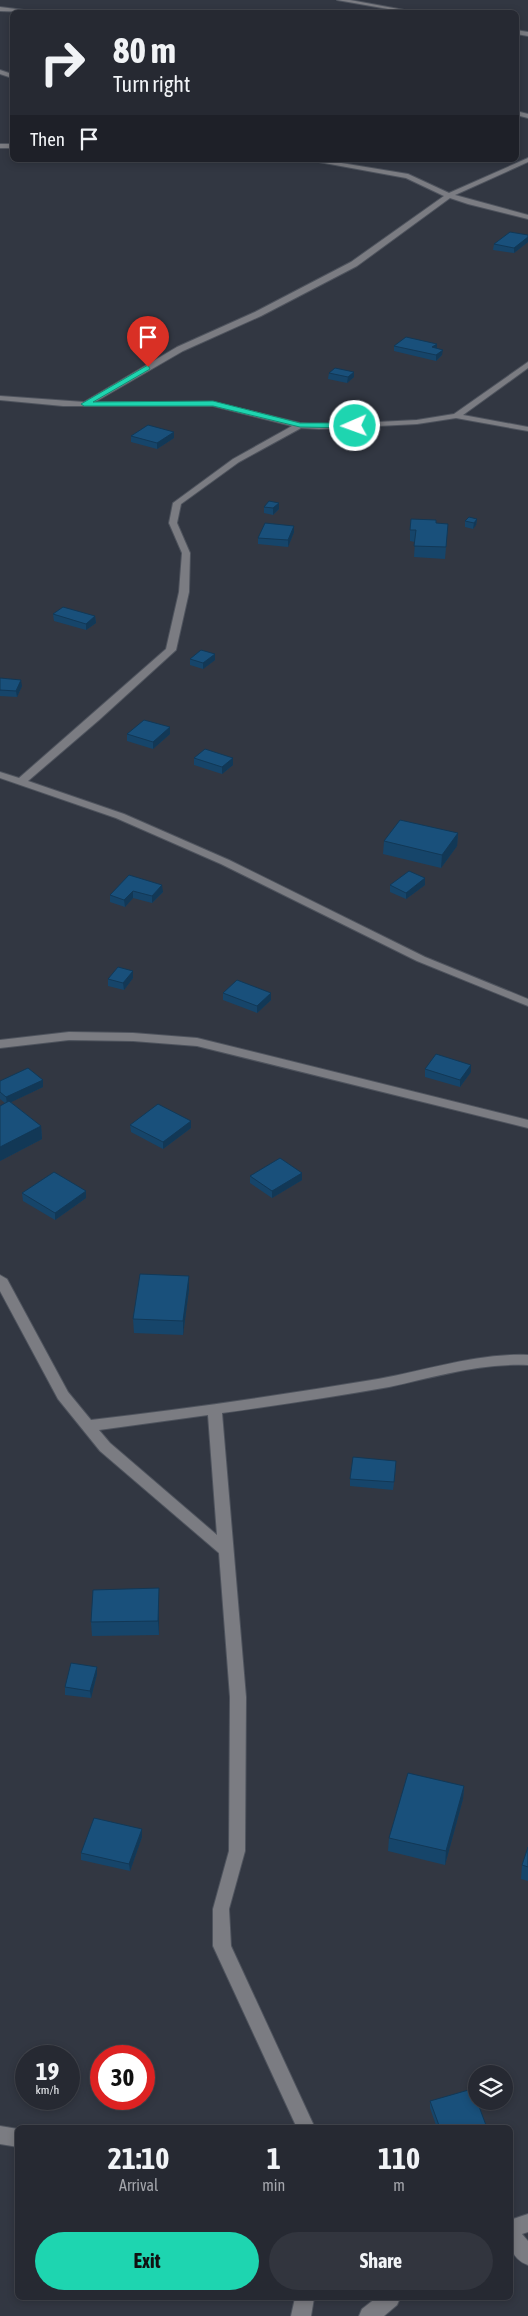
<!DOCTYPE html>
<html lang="en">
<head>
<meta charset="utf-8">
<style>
  :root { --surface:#262932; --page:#32353e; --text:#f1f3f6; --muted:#a4a6ac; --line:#42454d; --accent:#1ed5b0 }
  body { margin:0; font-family:"Asap Condensed",sans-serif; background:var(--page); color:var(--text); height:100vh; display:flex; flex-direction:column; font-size:19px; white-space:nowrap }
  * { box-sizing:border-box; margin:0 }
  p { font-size:16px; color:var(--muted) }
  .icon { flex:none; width:28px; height:28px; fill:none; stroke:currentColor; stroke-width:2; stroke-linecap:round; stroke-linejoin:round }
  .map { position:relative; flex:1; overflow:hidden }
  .sheet { position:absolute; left:15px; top:2125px; width:498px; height:175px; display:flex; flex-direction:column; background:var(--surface); border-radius:8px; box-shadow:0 2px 8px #0003,0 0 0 1px var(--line) }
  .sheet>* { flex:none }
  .banner { position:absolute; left:10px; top:10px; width:509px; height:152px; border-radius:8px; box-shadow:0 2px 8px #0003,0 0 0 1px var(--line); background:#262932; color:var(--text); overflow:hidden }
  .tools { position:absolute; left:468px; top:2065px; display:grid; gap:10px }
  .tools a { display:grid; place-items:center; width:45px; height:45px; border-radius:50%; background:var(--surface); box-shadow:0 2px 8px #0003,0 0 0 1px var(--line); font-size:25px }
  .speed { position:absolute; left:15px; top:2045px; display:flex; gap:10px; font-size:25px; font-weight:700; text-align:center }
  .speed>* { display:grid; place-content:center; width:65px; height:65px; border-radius:50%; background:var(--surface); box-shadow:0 2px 8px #0003,0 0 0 1px var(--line); line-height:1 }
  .speed small { font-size:12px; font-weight:400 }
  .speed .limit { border:8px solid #d22; background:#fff; color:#111 }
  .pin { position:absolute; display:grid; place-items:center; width:42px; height:42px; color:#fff; margin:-51px -21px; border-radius:50% 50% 50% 0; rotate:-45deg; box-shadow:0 0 5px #0007 }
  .pin .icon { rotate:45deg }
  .me { position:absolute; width:55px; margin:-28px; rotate:268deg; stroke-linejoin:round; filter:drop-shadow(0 0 4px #0008) }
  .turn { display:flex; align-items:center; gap:18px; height:105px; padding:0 20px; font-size:22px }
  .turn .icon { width:65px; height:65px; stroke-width:2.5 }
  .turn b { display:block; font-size:35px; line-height:42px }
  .then { display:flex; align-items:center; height:48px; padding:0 20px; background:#0003; gap:10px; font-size:19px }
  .eta { display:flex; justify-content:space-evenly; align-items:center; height:85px; text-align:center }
  .eta b { font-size:30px; font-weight:700; line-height:35px }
  .action { display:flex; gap:10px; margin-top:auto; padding:10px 20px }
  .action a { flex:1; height:58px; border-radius:30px; background:var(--accent); color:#111; font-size:20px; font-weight:700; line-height:58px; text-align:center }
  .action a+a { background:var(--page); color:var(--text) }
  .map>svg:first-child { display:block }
</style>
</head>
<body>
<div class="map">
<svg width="528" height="2316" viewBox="0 0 528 2316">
  <rect width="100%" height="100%" fill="#323742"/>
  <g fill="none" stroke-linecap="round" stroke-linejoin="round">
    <defs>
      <g id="minor">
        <polygon points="337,0 350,0 415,12 405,12"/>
        <polygon points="0,7 24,10 27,12 0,11"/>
        <polygon points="516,30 528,32 528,36 516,34"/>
        <polygon points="0,70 12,74 12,78 0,74"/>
        <polygon points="516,111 528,114 528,118 516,115"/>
        <rect x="0" y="144" width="12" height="4"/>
        <polygon points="528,158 528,162 455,195 528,215 528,219 468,204 450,198 357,266 261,316 183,351 95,402 213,402 300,423 319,425 417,420 454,414 528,362 528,368 463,415 528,427 528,431 456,418 417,424 319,429 301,428 239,462 181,504 177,523 190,553 189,592 176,650 99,720 28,781 124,814 229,860 425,957 528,999 528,1006 417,961 221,864 116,818 0,778 0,772 19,778 166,649 179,592 182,553 169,523 173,503 233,459 292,426 213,406 63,406 0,400 0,396 84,402 177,347 255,312 351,262 444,196 406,178 308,160 323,160 408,174 449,193"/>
        <polygon points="69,1032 133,1033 197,1038 528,1120 528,1128 197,1046 133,1041 69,1040 0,1048 0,1040"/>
        <path d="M0,1275L7,1279L68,1392L91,1420C187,1409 283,1395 378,1379C429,1370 476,1353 528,1355V1365C480,1363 435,1377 389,1387C334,1397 278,1405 222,1413L246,1697L245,1851L229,1909L231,1946L315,2128H297L213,1946V1909L229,1851L230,1697L219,1553L100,1451L58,1399L0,1291ZM208,1415L217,1535L110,1443L99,1430Z"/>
        <polygon points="0,2126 18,2129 18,2147 0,2144"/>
        <path d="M528,2214V2232L522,2234L528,2241V2265C507,2257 510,2239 510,2220Z"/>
        <polygon points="295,2298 314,2298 311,2316 291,2316"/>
        <polygon points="376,2298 400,2298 397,2305 384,2316 359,2316 362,2309"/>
      </g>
    </defs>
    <use href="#minor" stroke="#4e535d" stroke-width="2"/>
    <use href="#minor" fill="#7b7c82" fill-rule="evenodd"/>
  </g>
  <g fill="#16456a">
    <polygon points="528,235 528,242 514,253 493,250 494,244"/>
    <polygon points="437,344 437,348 442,355 436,361 394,351 394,346"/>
    <polygon points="329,373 354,377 347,383 328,379"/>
    <polygon points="174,432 174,438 157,449 131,442 131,436"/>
    <polygon points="264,507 279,509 273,515 264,513"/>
    <polygon points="477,519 476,525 473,529 465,527 465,521"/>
    <polygon points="436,523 448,524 445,559 414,557 415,542 410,541 410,530"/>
    <polygon points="294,532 288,547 258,544 258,538"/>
    <polygon points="53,614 95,616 96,623 86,630 54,621"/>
    <polygon points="215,654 215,660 203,669 190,665 190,659"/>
    <polygon points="0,678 22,686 17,697 0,696"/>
    <polygon points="170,727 170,734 153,749 127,741 127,734"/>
    <polygon points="194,758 233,758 233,765 222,774 194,765"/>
    <polygon points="458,833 457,846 441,868 383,854 384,841"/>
    <polygon points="129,875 163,892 152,903 133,898 125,907 110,902 110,895"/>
    <polygon points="425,878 425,885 406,899 390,892 390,885"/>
    <polygon points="133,978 124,990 108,986 108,979"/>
    <polygon points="223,993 271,993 271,1000 257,1013 223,1000"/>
    <polygon points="425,1069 471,1072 460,1087 425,1077"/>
    <polygon points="0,1081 43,1087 11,1102 41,1126 42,1139 0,1161 0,1106 5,1103 0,1099"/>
    <polygon points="130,1125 191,1128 163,1149 131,1132"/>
    <polygon points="250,1176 302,1180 272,1198 250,1183"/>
    <polygon points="86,1191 86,1198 55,1220 23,1201 22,1193"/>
    <polygon points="189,1289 183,1335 134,1333 133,1319"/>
    <polygon points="396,1468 393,1490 350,1486 350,1479"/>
    <polygon points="159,1602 159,1635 92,1636 91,1622"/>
    <polygon points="97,1667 97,1674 91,1698 65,1695 65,1687"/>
    <polygon points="464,1786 463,1799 445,1865 388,1851 389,1838"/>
    <polygon points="142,1829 142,1837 130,1871 81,1860 81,1853"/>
    <polygon points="528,1847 528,1881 521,1879 522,1865"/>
    <polygon points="430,2101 487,2128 437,2128 430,2108"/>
  </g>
  <g fill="#123856">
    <polygon points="528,237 528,242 514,253 514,248"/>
    <polygon points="437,344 437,349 432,347"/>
    <polygon points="443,350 442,355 436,361 436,355"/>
    <polygon points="354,372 354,377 347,383 348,377"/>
    <polygon points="174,432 174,438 157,449 157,443"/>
    <polygon points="279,503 279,509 273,515 273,508"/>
    <polygon points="477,519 476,525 473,529 474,523"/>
    <polygon points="294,526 294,532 288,547 288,540"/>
    <polygon points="95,616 96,623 86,630 86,624"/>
    <polygon points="215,654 215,660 203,669 203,663"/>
    <polygon points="21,680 22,686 17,697 16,691"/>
    <polygon points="170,727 170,734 153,749 153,742"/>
    <polygon points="233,758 233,765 222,774 222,767"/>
    <polygon points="458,833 457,846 441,868 442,855"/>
    <polygon points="425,878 425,885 406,899 406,893"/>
    <polygon points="162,885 163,892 152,903 152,896"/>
    <polygon points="133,891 133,898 125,907 124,900"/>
    <polygon points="133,971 133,978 124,990 123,983"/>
    <polygon points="271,993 271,1000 257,1013 257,1006"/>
    <polygon points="471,1065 471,1072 460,1087 460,1080"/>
    <polygon points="43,1080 43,1087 7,1104 6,1097"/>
    <polygon points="191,1121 191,1128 163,1149 163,1142"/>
    <polygon points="41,1126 42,1139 0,1161 0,1147"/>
    <polygon points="302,1173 302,1180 272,1198 272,1191"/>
    <polygon points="86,1191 86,1198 55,1220 55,1213"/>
    <polygon points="189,1276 189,1289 183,1335 183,1321"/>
    <polygon points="159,1588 159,1635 158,1621"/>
    <polygon points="97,1667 97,1674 91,1698 90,1691"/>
    <polygon points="464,1786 463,1799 445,1865 446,1851"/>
    <polygon points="142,1829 142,1837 130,1871 129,1864"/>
  </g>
  <g fill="#19507b" stroke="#123856">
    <polygon points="510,232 528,235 528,237 514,248 494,244"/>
    <polygon points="406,337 437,344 432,347 443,350 436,355 394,346"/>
    <polygon points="335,368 354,372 348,377 329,373"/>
    <polygon points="148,425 174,432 157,443 131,436"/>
    <polygon points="269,501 279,503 273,508 264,507"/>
    <polygon points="469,517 477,519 474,523 465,521"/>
    <polygon points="411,519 436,520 436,523 448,524 446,547 414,546 416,530 410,530"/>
    <polygon points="265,523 294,526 288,540 258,538"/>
    <polygon points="63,607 95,616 86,624 53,614"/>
    <polygon points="201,650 215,654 203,663 190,659"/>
    <polygon points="0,678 21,680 16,691 0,690"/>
    <polygon points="144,720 170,727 153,742 127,734"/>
    <polygon points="205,749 233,758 222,767 194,758"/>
    <polygon points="400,820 458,833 442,855 384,841"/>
    <polygon points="409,871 425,878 406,893 390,885"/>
    <polygon points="129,875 162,885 152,896 133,891 124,900 110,895"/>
    <polygon points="118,967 133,971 123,983 108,979"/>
    <polygon points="237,980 271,993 257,1006 223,993"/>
    <polygon points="436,1054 471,1065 460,1080 425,1069"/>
    <polygon points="28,1068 43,1080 6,1097 0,1092 0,1081"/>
    <polygon points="9,1101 41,1126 0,1147 0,1106"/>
    <polygon points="158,1104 191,1121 163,1142 130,1125"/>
    <polygon points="280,1158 302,1173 272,1191 250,1176"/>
    <polygon points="54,1172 86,1191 55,1213 22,1193"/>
    <polygon points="140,1274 189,1276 183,1321 133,1319"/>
    <polygon points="353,1457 396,1461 394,1482 350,1479"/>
    <polygon points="159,1588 158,1621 91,1622 93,1590"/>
    <polygon points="71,1663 97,1667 90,1691 65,1687"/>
    <polygon points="408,1773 464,1786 446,1851 389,1838"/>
    <polygon points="94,1818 142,1829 129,1864 81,1853"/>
    <polygon points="528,1847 528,1867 522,1865"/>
    <polygon points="472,2089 476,2101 477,2101 487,2128 440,2128 430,2101"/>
  </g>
  <polygon fill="#1ed5b0" stroke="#148a72" points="148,365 150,369 93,402 213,401 300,423 355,423 359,426 355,428 300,427 213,406 84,406 81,404"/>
</svg>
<div class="tools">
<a><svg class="icon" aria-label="layers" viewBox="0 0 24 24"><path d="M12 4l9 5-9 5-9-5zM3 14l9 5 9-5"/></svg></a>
</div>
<div class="speed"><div>19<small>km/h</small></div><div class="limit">30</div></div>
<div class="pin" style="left:148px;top:367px;background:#d93025"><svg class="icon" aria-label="arrive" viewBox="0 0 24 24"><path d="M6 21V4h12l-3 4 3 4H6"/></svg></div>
<svg class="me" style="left:355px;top:426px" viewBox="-20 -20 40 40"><circle r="17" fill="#1ed5b0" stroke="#fff" stroke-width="3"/><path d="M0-11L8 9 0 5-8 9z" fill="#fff"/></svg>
<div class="banner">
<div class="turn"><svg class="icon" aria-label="right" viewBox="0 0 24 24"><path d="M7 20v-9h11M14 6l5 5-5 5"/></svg><div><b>80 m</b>Turn right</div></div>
<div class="then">Then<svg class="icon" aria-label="arrive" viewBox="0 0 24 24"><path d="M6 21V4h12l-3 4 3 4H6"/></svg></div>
</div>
<section class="sheet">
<div class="eta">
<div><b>21:10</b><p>Arrival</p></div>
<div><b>1</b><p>min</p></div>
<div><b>110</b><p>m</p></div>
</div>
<div class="action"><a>Exit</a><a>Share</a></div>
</section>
</div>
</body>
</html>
